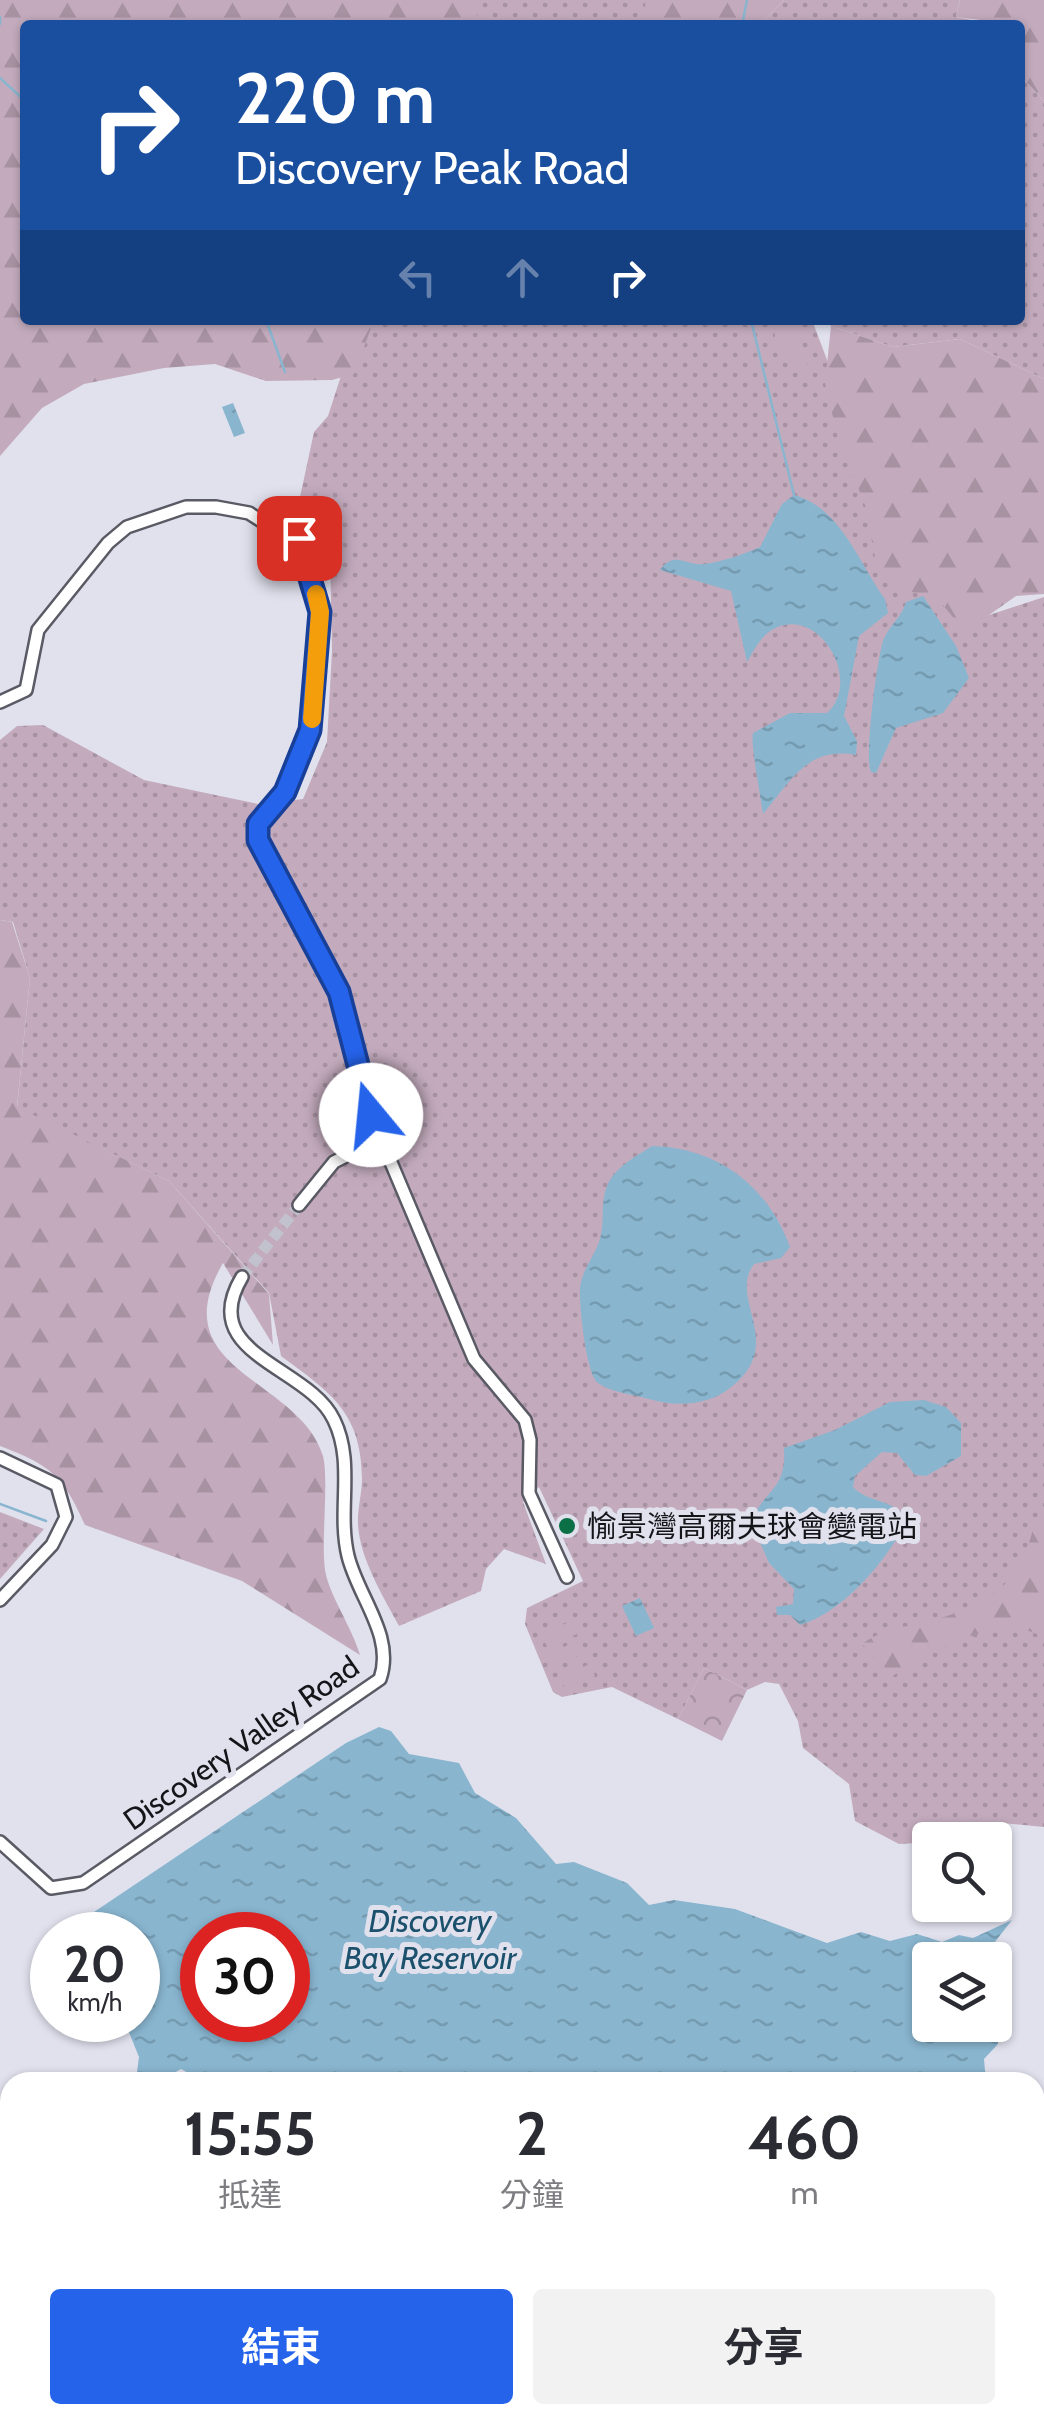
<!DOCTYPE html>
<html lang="zh-TW">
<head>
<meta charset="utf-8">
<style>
  :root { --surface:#fff; --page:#f2f2f3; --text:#2b2b33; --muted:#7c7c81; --accent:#2563eb }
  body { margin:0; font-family:Cabin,"Noto Sans TC",sans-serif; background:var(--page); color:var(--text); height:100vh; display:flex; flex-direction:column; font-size:38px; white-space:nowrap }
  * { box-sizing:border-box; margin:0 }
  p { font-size:32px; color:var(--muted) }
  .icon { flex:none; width:55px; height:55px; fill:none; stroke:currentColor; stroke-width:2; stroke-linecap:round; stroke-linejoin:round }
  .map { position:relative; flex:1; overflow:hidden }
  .drawer { position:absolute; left:0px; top:2072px; width:1045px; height:352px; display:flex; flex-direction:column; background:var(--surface); border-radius:30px 30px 0 0; box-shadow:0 2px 8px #0004 }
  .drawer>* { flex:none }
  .hud { position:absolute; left:20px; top:20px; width:1005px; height:305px; border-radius:10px; box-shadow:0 2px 8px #0004; background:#1a4fa0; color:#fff; overflow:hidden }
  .fabs { position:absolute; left:912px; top:1822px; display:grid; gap:20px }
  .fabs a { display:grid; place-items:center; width:100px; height:100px; border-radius:10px; background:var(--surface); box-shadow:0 2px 8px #0004; font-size:50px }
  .speed { position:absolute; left:30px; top:1912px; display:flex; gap:20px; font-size:50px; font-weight:700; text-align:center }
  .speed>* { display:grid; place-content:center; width:130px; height:130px; border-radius:50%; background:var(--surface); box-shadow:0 2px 8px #0004; line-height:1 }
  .speed small { font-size:25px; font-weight:400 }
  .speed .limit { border:15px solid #d22; background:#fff; color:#111 }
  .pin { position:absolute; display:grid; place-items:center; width:85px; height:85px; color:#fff; margin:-42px; border-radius:20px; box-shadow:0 5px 15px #0006 }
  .me { position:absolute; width:110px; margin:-55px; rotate:343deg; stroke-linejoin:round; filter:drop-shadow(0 0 8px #0008) }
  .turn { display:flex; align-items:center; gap:35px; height:210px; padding:0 50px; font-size:45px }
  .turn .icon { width:130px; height:130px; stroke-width:2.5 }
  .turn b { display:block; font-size:70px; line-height:85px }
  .lanes { display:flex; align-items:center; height:95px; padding:0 50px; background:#0003; justify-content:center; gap:50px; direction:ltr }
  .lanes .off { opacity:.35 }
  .eta { display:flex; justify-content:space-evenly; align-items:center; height:170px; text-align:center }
  .eta b { font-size:60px; font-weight:700; line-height:70px }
  .action { display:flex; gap:20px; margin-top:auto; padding:20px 50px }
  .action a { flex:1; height:115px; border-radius:10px; background:var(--accent); color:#fff; font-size:40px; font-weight:700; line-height:115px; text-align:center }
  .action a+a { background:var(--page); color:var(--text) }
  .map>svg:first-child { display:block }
</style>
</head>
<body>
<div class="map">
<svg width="1044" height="2423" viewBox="0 0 1044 2423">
  <defs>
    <pattern id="grass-dots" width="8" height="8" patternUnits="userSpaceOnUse" patternTransform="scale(2.5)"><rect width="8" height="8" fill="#c3abbd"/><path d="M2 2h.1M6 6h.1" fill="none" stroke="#a792a2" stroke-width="1.8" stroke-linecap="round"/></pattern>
    <pattern id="forest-firs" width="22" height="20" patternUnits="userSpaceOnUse" patternTransform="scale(2.5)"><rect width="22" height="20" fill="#c3abbd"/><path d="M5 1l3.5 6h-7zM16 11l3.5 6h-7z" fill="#a792a2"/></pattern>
    <pattern id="park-crowns" width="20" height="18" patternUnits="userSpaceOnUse" patternTransform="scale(2.5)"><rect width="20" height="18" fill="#c3abbd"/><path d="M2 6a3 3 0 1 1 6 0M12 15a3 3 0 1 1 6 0" fill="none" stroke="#a792a2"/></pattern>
    <pattern id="water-ripples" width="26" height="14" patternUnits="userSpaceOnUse" patternTransform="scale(2.5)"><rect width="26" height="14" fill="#89b5cf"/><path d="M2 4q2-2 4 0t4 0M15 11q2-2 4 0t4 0" fill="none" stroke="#759bb1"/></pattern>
  </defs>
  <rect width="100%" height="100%" fill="#e1e1ee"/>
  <g fill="url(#grass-dots)">
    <polygon points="464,0 678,0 685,25 465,25"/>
    <polygon points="784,0 960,0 956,17 999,25 760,25"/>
    <polygon points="1020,75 1044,101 1044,379 960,339 893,347 831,326 826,320 1020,320"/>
    <path d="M359,320H812L901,556L983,617L1044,597V1827L1002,1823L968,1840L899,1844L855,1821L849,1784L803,1748L798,1721L779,1684L765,1682L747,1690L704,1668L678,1719L612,1687L562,1697L553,1692L525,1624L527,1608L583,1581L539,1487L523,1502L546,1564L504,1549L486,1569L481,1591L399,1626C383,1596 360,1559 358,1525C357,1510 362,1494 362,1478C361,1412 331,1393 281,1356L269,1293L169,1181L17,1108L30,978L13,922L0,920V740L17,726L43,725L144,780L258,804L303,799L327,742L332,651L330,556L300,497L314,432L328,416Z"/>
    <polygon points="0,1512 44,1529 0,1579"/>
  </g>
  <g fill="url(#forest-firs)">
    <polygon points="0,0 478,0 476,25 25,25 25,320 374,320 354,374 332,380 266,381 215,364 164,368 84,384 42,408 0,456"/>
    <polygon points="646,0 784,0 760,25 642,25"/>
    <polygon points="960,0 1044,0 1044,101 1020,75 1020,25 956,17"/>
    <polygon points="774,320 797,320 809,374 775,340"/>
    <polygon points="831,326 893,347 960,339 1044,379 1044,594 1016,596 965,632 938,599 893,587 875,557 865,505 838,438 825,383"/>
    <path d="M0,920L12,922L30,978L17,1107L169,1181L269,1294L273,1345L223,1263C160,1372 299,1377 323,1456C329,1480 321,1540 325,1570C329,1595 352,1627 360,1655L242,1581L85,1525C63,1475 50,1465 0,1446Z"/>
    <path d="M1044,1521V1638C999,1608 932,1655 892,1676L862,1644C880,1631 899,1628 921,1623C980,1609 1018,1591 1033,1529Z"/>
  </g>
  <polygon fill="url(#park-crowns)" points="704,1668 747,1690 722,1741 678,1719"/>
  <g fill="#c3abbd">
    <polygon points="571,1621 577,1634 547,1647 542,1634"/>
    <polygon points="580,1640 585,1653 555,1666 550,1653"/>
    <polygon points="590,1664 595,1676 565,1689 560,1677"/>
  </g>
  <g fill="url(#water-ripples)" fill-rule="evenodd">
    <polygon points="233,403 245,433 234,437 222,407"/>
    <path d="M794,495C841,508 858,562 885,599L888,613L859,636L844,716L857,741L856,755C807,746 790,782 763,814C761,798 750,741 753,733L790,713H827C864,680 817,601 770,631C760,638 753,652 747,662L731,591L660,570C674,550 686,566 704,564C722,562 744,554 760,547L782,504Z"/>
    <path d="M923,596L956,646L969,678L943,713L896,728L876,773L871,772C864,757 877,660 883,641C888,626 901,619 906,602Z"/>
    <path d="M652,1146C718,1148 767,1185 790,1247L781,1258L754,1264C727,1299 788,1344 730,1388C707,1406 675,1407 649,1399C635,1395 610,1392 598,1383C586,1374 579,1305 580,1289C581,1271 595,1256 600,1239C605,1223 600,1203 607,1186C615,1167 635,1157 652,1146Z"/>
    <path d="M924,1400L946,1407L961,1423V1456L926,1476L915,1475L897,1453L882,1452L855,1476L853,1487C870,1504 892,1498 908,1519C888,1559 844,1612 800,1625L790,1615H777L776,1607L793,1604L794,1589L769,1563L751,1522C764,1489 787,1491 784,1448L835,1430L890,1402Z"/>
    <polygon points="640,1598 654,1628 636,1636 622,1606"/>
    <path d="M379,1727L391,1731L409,1754L459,1763L475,1793L516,1818L556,1864L574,1862L627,1883L649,1905L674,1900L735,1909L827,1943L861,1932L890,1941L917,1934L942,1942L959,1935L973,1938L1012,1920L981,1960H930V2025H995V2007L999,2012L998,2044L984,2059L986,2082H204L181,2069L160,2081L141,2082L137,2072L139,2057L124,2020H138V1935H103L94,1912L346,1743ZM202,1935H288V2020H202Z"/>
  </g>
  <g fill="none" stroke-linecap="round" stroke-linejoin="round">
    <g stroke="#89b5cf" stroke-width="2.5">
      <polyline points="0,17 0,24"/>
      <polyline points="742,25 747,0"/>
      <polyline points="0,78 25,101"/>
      <polyline points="266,320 285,372"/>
      <polyline points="751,320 794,495"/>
      <polyline points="0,1504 46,1521"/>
      <polyline points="387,2415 387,2423"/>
    </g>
    <polyline stroke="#c2c2ce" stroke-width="11" stroke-dasharray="11 5.5" stroke-linecap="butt" points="242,1277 299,1205"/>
    <defs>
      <g id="street">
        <circle cx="298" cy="551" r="13"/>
        <path d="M305,562C330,618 320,719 295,774C286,793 271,808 258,823V840L339,992L371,1115L474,1359L525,1420L530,1440L529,1493L567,1577"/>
        <polyline points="0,702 26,690 38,630 108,543 127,527 186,507 216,507 249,513 291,540"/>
        <polyline points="299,1205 334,1162 381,1138"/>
        <polyline points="0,1458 57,1485 66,1517 52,1545 0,1600"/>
        <path d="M0,1842L51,1888L83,1883L380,1679C395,1636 358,1597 348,1556C337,1510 355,1463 334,1420C309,1366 195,1355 242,1277"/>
      </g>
    </defs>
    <use href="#street" stroke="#5a5a65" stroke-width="16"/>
    <use href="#street" stroke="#fff" stroke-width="11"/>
  </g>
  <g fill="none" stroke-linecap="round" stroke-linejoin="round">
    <defs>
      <polyline id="route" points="299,538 311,548 305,562 320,612 310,730 285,792 258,824 258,840 339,992 371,1115"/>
    </defs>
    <use href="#route" stroke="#184099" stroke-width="25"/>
    <use href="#route" stroke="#2563eb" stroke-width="18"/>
    <polyline stroke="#f59e0b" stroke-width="18" points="312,719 320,612 316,594"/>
  </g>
  <circle fill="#0b7046" stroke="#e1e1ee" stroke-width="4" cx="567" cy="1526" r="10"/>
  <g text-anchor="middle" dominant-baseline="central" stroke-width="10" stroke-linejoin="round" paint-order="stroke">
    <g font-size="30" fill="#151519" stroke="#e1e1ee" text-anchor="start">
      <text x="587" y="1526">愉景灣高爾夫球會變電站</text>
    </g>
    <g font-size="30" fill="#151519" stroke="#e1e1ee">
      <text transform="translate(241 1743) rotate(-35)">Discovery Valley Road</text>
    </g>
    <g font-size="32" font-style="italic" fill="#1b516c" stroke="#e1e1ee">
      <text x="430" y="1920">Discovery<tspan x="430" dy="37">Bay Reservoir</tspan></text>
    </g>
  </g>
</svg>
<div class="fabs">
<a><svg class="icon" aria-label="search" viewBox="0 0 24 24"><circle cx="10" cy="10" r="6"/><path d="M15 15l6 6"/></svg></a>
<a><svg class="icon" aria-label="layers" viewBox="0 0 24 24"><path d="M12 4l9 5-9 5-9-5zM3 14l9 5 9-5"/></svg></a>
</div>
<div class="speed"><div>20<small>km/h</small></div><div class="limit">30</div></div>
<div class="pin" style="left:299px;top:538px;background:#d93025"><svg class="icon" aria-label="arrive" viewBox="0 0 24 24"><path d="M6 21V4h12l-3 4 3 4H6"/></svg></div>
<svg class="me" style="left:371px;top:1115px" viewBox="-20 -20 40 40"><circle r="19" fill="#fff"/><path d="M0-13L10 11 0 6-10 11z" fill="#2563eb"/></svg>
<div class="hud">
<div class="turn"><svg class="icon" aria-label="right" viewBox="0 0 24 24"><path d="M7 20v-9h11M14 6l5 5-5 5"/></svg><div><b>220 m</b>Discovery Peak Road</div></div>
<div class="lanes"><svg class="icon off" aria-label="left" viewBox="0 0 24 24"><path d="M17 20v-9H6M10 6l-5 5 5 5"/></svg><svg class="icon off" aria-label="ahead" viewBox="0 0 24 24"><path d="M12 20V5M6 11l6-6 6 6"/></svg><svg class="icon" aria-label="right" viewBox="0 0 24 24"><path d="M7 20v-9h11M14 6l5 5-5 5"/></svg></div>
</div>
<section class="drawer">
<div class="eta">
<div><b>15:55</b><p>抵達</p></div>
<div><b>2</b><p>分鐘</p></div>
<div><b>460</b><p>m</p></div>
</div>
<div class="action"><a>結束</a><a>分享</a></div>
</section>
</div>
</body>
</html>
